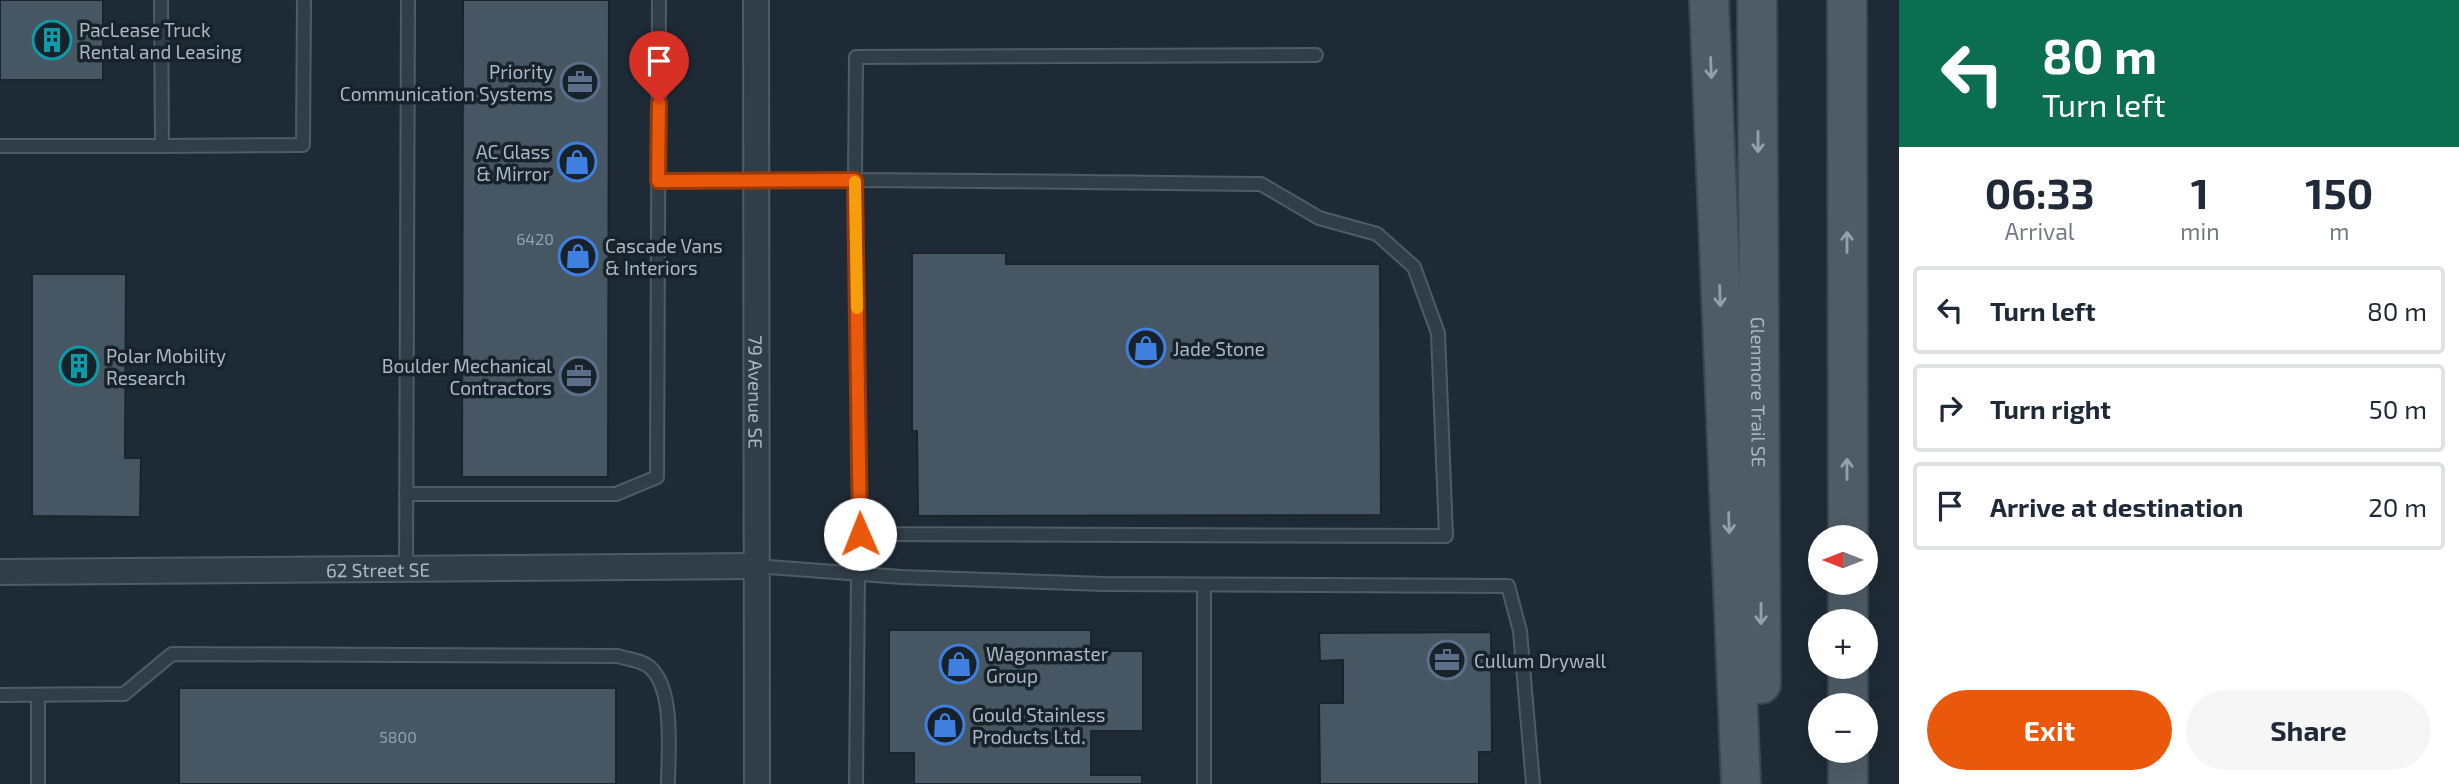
<!DOCTYPE html>
<html lang="en">
<head>
<meta charset="utf-8">
<style>
  :root { --surface:#fff; --page:#f6f6f7; --text:#1f2937; --muted:#747a83; --line:#e0e1e3; --accent:#ea580c }
  body { margin:0; font-family:"Exo 2",sans-serif; background:var(--page); color:var(--text); height:100vh; display:flex; flex-direction:column; font-size:26px; white-space:nowrap }
  * { box-sizing:border-box; margin:0 }
  p { font-size:23px; color:var(--muted) }
  .icon { flex:none; width:38px; height:38px; fill:none; stroke:currentColor; stroke-width:2; stroke-linecap:round; stroke-linejoin:round }
  .map { position:relative; flex:1; overflow:hidden }
  .panel { display:flex; flex-direction:column; background:var(--surface); width:560px }
  .panel>* { flex:none }
  .banner { background:#0b6e4f; color:#fff; overflow:hidden }
  .needle { width:46px; rotate:270deg }
  .buttons { position:absolute; left:1808px; top:525px; display:grid; gap:14px }
  .buttons a { display:grid; place-items:center; width:70px; height:70px; border-radius:50%; background:var(--surface); box-shadow:0 7px 28px #0002; font-size:35px }
  .pin { position:absolute; display:grid; place-items:center; width:60px; height:60px; color:#fff; margin:-72px -30px; border-radius:50% 50% 50% 0; rotate:-45deg; box-shadow:0 0 7px #0007 }
  .pin .icon { rotate:45deg }
  .me { position:absolute; width:77px; margin:-38px; rotate:359deg; stroke-linejoin:round; filter:drop-shadow(0 0 5px #0008) }
  .turn { display:flex; align-items:center; gap:24px; height:147px; padding:0 28px; font-size:32px }
  .turn .icon { width:91px; height:91px; stroke-width:2.5 }
  .turn b { display:block; font-size:49px; line-height:60px }
  .eta { display:flex; justify-content:space-evenly; align-items:center; height:119px; text-align:center }
  .eta b { font-size:42px; font-weight:700; line-height:49px }
  .cta { display:flex; gap:14px; margin-top:auto; padding:14px 28px }
  .cta a { flex:1; height:80px; border-radius:42px; background:var(--accent); color:#fff; font-size:28px; font-weight:700; line-height:80px; text-align:center }
  .cta a+a { background:var(--page); color:var(--text) }
  ul { padding:0; list-style:none }
  li { display:flex; align-items:center; gap:21px; height:88px; margin:0 14px 10px; padding:0 14px; border:4px solid var(--line); border-radius:7px }
  li div { flex:1 }
  li b { display:block; font-size:26px }
  li em { font-style:normal }
  main { display:flex; flex:1; min-height:0 }
  .map>svg:first-child { display:block }
</style>
</head>
<body>
<main>
<div class="map">
<svg width="1899" height="784" viewBox="0 0 1899 784">
  <rect width="100%" height="100%" fill="#1e2b36"/>
  <g fill="#465662" stroke="#19242d" stroke-width="2">
    <rect x="0" y="0" width="103" height="80"/>
    <polygon points="463,0 609,0 608,477 462,477"/>
    <polygon points="912,253 1006,253 1006,264 1380,264 1381,515 918,516 917,431 912,431"/>
    <polygon points="32,274 126,274 125,458 141,458 140,517 32,516"/>
    <polygon points="889,630 1091,630 1091,651 1143,651 1143,731 1091,731 1091,775 1142,775 1142,784 914,784 914,753 889,753"/>
    <polygon points="1491,632 1492,752 1479,752 1479,784 1320,784 1319,703 1343,703 1343,660 1320,661 1319,633"/>
    <rect x="179" y="688" width="437" height="96"/>
  </g>
  <g fill="none" stroke-linecap="round" stroke-linejoin="round">
    <defs>
      <g id="lane">
        <polyline points="0,146 162,146 161,0"/>
        <polyline points="162,146 303,145 304,0"/>
        <path d="M658,181C859,178 1060,182 1261,184L1319,218L1377,234L1414,267L1438,333L1446,536L860,534L855,180L856,57L1316,55"/>
        <polyline points="406,494 616,494 657,477 659,0"/>
        <polyline points="756,566 901,577 1104,584 1508,586 1520,631 1533,784"/>
        <polyline points="406,569 408,0"/>
        <path d="M0,695L124,694L172,654L618,656C627,659 637,660 645,664C676,681 668,753 668,784"/>
        <polyline points="38,784 38,695"/>
        <polyline points="856,784 858,574"/>
        <polyline points="1204,784 1204,585"/>
      </g>
      <g id="street">
        <path id="s1" d="M756,0L757,784"/>
        <path id="s2" d="M0,572L756,566"/>
      </g>
      <g id="primary">
        <polyline points="1709,0 1741,784"/>
        <path id="s3" d="M1757,0L1761,684"/>
        <polyline points="1847,0 1848,537"/>
        <polyline points="1848,583 1848,621"/>
        <polyline points="1848,667 1848,705"/>
        <polyline points="1848,751 1848,784"/>
      </g>
    </defs>
    <use href="#lane" stroke="#4f5b65" stroke-width="16"/>
    <use href="#street" stroke="#4f5b65" stroke-width="28"/>
    <use href="#primary" stroke="#3b4650" stroke-width="42"/>
    <use href="#lane" stroke="#313d47" stroke-width="12"/>
    <use href="#street" stroke="#313d47" stroke-width="24"/>
    <use href="#primary" stroke="#4f5c67" stroke-width="38"/>
  </g>
  <defs><path id="oneway-shaft" d="M-6 0H5M1.5-3L5.5 0L1.5 3" fill="none" stroke-width="1.6" stroke-linecap="round" stroke-linejoin="round" transform="scale(1.75)"/></defs>
  <g stroke="#94a1ad">
    <use href="#oneway-shaft" transform="translate(1711 68) rotate(88)"/>
    <use href="#oneway-shaft" transform="translate(1758 142) rotate(90)"/>
    <use href="#oneway-shaft" transform="translate(1847 242) rotate(-90)"/>
    <use href="#oneway-shaft" transform="translate(1720 296) rotate(88)"/>
    <use href="#oneway-shaft" transform="translate(1847 469) rotate(-90)"/>
    <use href="#oneway-shaft" transform="translate(1729 523) rotate(88)"/>
    <use href="#oneway-shaft" transform="translate(1761 614) rotate(90)"/>
  </g>
  <g fill="none" stroke-linecap="round" stroke-linejoin="round">
    <defs>
      <polyline id="route" points="659,103 658,181 855,180 860,534"/>
    </defs>
    <use href="#route" stroke="#983908" stroke-width="18"/>
    <use href="#route" stroke="#ea580c" stroke-width="12"/>
    <polyline stroke="#f59e0b" stroke-width="12" points="855,182 857,308"/>
  </g>
  <defs>
    <symbol id="building-ring" viewBox="-11 -11 22 22"><circle r="9.5" fill="#17222b" stroke="#0f9aa8" stroke-width="1.5"/><path d="M-4-6H4V6H1V3H-1V6H-4ZM-2.5-4.3h1.7v1.8h-1.7ZM.8-4.3h1.7v1.8H.8ZM-2.5-1h1.7V.8h-1.7ZM.8-1h1.7V.8H.8Z" fill="#0f9aa8"/></symbol>
    <symbol id="office-ring" viewBox="-11 -11 22 22"><circle r="9.5" fill="#17222b" stroke="#5c6f8a" stroke-width="1.5"/><path d="M-6-3h4V-5.5h4V-3h4V5H-6ZM-1-4.5V-3h2v-1.5ZM-6 0V1H6V0Z" fill="#5c6f8a"/></symbol>
    <symbol id="shop-ring" viewBox="-11 -11 22 22"><circle r="9.5" fill="#17222b" stroke="#3f7fe0" stroke-width="1.5"/><path d="M-5-2.5h2.3a2.7 3.5 0 0 1 5.4 0H5L5.5 6h-11ZM-1.5-2.5h3a1.5 2.3 0 0 0-3 0Z" fill="#3f7fe0"/></symbol>
  </defs>
  <g fill-rule="evenodd">
    <use href="#building-ring" x="30" y="18" width="44" height="44"/>
    <use href="#office-ring" x="558" y="60" width="44" height="44"/>
    <use href="#shop-ring" x="555" y="140" width="44" height="44"/>
    <use href="#shop-ring" x="556" y="234" width="44" height="44"/>
    <use href="#shop-ring" x="1124" y="326" width="44" height="44"/>
    <use href="#building-ring" x="57" y="344" width="44" height="44"/>
    <use href="#office-ring" x="557" y="354" width="44" height="44"/>
    <use href="#office-ring" x="1425" y="638" width="44" height="44"/>
    <use href="#shop-ring" x="937" y="642" width="44" height="44"/>
    <use href="#shop-ring" x="923" y="703" width="44" height="44"/>
  </g>
  <g text-anchor="middle" dominant-baseline="central" stroke-width="7" stroke-linejoin="round" paint-order="stroke">
    <g font-size="16" fill="#92a0ac">
      <text x="535" y="238">6420</text>
      <text x="398" y="736">5800</text>
    </g>
    <g font-size="19" fill="#abb8c4" stroke="#17222b" text-anchor="start">
      <text x="79" y="29">PacLease Truck<tspan x="79" dy="22">Rental and Leasing</tspan></text>
      <text x="553" y="71" text-anchor="end">Priority<tspan x="553" dy="22">Communication Systems</tspan></text>
      <text x="550" y="151" text-anchor="end">AC Glass<tspan x="550" dy="22">&amp; Mirror</tspan></text>
      <text x="605" y="245">Cascade Vans<tspan x="605" dy="22">&amp; Interiors</tspan></text>
      <text x="1173" y="348">Jade Stone</text>
      <text x="106" y="355">Polar Mobility<tspan x="106" dy="22">Research</tspan></text>
      <text x="552" y="365" text-anchor="end">Boulder Mechanical<tspan x="552" dy="22">Contractors</tspan></text>
      <text x="986" y="653">Wagonmaster<tspan x="986" dy="22">Group</tspan></text>
      <text x="1474" y="660">Cullum Drywall</text>
      <text x="972" y="714">Gould Stainless<tspan x="972" dy="22">Products Ltd.</tspan></text>
    </g>
    <g font-size="19" fill="#abb8c4" stroke="#17222b">
      <text stroke="none"><textPath href="#s1" startOffset="392">79 Avenue SE</textPath></text>
      <text stroke="none"><textPath href="#s3" startOffset="392">Glenmore Trail SE</textPath></text>
      <text stroke="none"><textPath href="#s2" startOffset="378">62 Street SE</textPath></text>
    </g>
  </g>
</svg>
<div class="buttons">
<a><svg class="needle" viewBox="-14 -14 28 28"><path d="M0-13l5 13h-10z" fill="#e53935"/><path d="M0 13l5-13h-10z" fill="#747a83"/></svg></a>
<a>+</a>
<a>−</a>
</div>
<div class="pin" style="left:659px;top:103px;background:#d93025"><svg class="icon" aria-label="arrive" viewBox="0 0 24 24"><path d="M6 21V4h12l-3 4 3 4H6"/></svg></div>
<svg class="me" style="left:860px;top:534px" viewBox="-20 -20 40 40"><circle r="19" fill="#fff"/><path d="M0-13L10 11 0 6-10 11z" fill="#ea580c"/></svg>
</div>
<section class="panel">
<div class="banner">
<div class="turn"><svg class="icon" aria-label="left" viewBox="0 0 24 24"><path d="M17 20v-9H6M10 6l-5 5 5 5"/></svg><div><b>80 m</b>Turn left</div></div>
</div>
<div class="eta">
<div><b>06:33</b><p>Arrival</p></div>
<div><b>1</b><p>min</p></div>
<div><b>150</b><p>m</p></div>
</div>
<ul>
<li><svg class="icon" aria-label="left" viewBox="0 0 24 24"><path d="M17 20v-9H6M10 6l-5 5 5 5"/></svg><div><b>Turn left</b></div><em>80 m</em></li>
<li><svg class="icon" aria-label="right" viewBox="0 0 24 24"><path d="M7 20v-9h11M14 6l5 5-5 5"/></svg><div><b>Turn right</b></div><em>50 m</em></li>
<li><svg class="icon" aria-label="arrive" viewBox="0 0 24 24"><path d="M6 21V4h12l-3 4 3 4H6"/></svg><div><b>Arrive at destination</b></div><em>20 m</em></li>
</ul>
<div class="cta"><a>Exit</a><a>Share</a></div>
</section>
</main>
</body>
</html>
